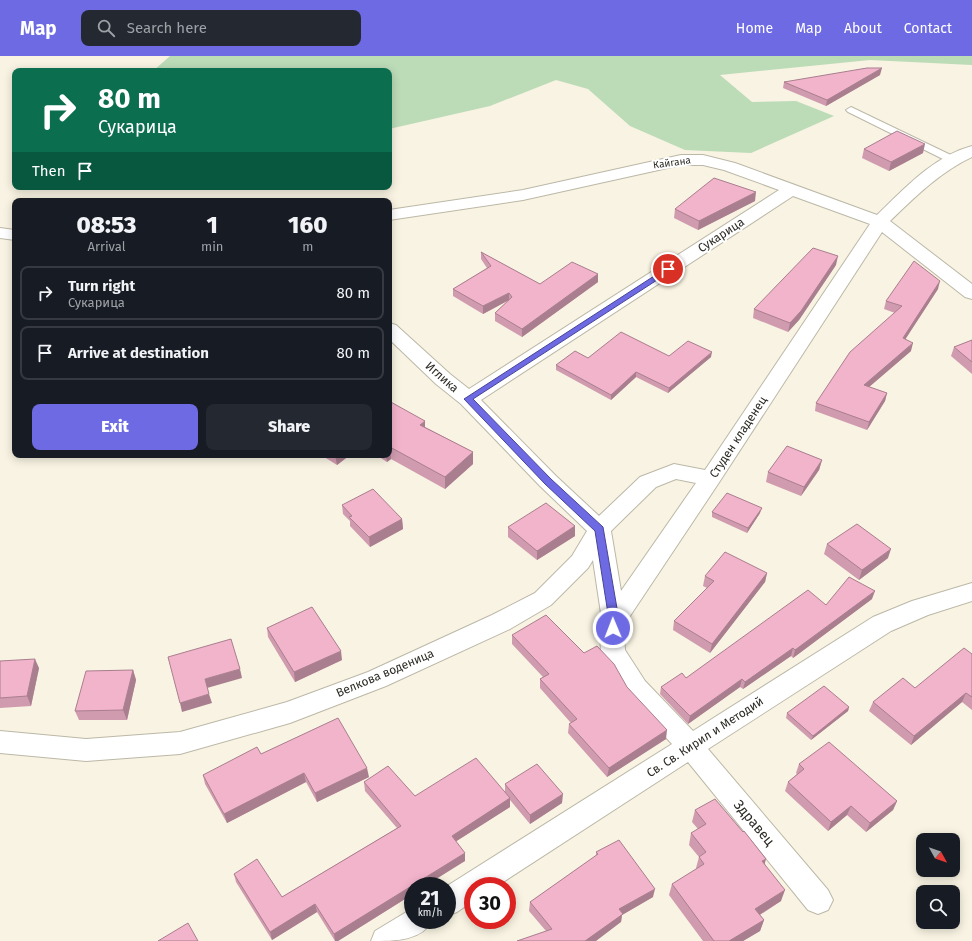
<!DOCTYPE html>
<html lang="en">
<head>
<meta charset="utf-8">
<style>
  :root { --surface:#171b24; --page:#242831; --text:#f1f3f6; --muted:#9ea1a6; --line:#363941; --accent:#6d6ae4 }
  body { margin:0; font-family:"Fira Sans",sans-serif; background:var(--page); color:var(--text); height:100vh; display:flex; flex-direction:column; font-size:15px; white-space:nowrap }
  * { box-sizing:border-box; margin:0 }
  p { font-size:13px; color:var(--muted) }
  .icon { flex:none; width:22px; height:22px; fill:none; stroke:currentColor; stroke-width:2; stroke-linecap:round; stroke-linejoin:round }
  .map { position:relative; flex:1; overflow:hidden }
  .drawer { position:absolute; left:12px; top:142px; width:380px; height:260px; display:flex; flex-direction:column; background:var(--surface); border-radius:8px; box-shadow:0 2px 10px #0003 }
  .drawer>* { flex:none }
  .hud { position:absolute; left:12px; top:12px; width:380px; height:122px; border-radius:8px; box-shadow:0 2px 10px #0003; background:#0b6e4f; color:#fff; overflow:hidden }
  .needle { width:26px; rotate:130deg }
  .buttons { position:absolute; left:916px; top:777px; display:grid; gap:8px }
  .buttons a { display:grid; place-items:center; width:44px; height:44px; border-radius:8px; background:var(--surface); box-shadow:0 2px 10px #0003; font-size:20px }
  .speed { position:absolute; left:404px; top:821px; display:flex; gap:8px; font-size:20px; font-weight:700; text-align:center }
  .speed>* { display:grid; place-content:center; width:52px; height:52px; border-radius:50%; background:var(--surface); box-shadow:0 2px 10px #0003; line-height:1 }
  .speed small { font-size:10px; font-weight:400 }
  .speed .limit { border:6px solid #d22; background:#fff; color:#111 }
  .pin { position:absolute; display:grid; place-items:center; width:34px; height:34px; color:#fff; margin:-17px; border:2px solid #fff; border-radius:50%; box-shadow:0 1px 4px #0007 }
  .me { position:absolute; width:44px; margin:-22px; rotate:359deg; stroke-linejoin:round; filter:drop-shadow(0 0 3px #0008) }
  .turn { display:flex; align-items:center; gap:14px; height:84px; padding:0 20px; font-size:18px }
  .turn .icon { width:52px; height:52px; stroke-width:2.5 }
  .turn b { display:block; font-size:28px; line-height:34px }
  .then { display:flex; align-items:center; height:38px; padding:0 20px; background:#0003; gap:8px; font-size:15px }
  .eta { display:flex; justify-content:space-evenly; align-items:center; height:68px; text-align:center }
  .eta b { font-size:24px; font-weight:800; line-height:28px }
  .cta { display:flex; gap:8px; margin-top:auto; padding:8px 20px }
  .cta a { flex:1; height:46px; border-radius:8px; background:var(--accent); color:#fff; font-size:16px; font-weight:800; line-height:46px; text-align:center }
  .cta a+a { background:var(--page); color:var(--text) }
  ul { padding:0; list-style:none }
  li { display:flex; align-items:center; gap:12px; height:54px; margin:0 8px 6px; padding:0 12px; border:2px solid var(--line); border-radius:8px }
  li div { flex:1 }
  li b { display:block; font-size:15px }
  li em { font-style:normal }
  header { display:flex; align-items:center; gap:24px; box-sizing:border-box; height:56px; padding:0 20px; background:var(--accent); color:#fff }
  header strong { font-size:19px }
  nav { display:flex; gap:22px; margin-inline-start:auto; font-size:14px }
  .search { width:280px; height:36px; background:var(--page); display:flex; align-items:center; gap:10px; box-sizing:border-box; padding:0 14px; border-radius:8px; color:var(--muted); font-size:15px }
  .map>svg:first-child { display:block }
</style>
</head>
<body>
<header>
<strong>Map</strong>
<div class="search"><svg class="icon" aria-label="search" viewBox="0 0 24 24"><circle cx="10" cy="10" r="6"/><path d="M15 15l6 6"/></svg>Search here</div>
<nav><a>Home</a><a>Map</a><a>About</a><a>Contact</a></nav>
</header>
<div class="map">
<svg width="972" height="885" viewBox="0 0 972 885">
  <rect width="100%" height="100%" fill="#f8f3e2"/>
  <polygon fill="#bcdbb7" points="170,0 972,0 972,9 870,4 720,19 752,46 796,45 834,60 751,97 685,94 630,70 588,33 556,24 490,50 389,73 389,15 153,15"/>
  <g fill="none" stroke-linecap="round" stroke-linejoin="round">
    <defs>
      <polygon id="lane" points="851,51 957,102 958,104 953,107 949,106 848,56 846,54"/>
      <g id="street">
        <path d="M972,90V101C940,116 915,141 890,165L972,228V243L965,241L882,176L718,428L626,566L624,580L625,594L645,625L693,675L873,561L912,545L972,527V545L928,559L891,575L708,693L828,834L833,844L828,854L818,858L808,854L688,706L497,830H473V845L457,856L447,860V830L672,688L627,639L601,595L600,580L602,564L593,504L588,512L551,549L510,573L386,630L290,667L180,698L86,705L0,697V675L86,683L180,676L287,646L368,616L492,559L535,537L572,500L587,475L540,430L461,348L436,328L389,283V267L396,269L450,318L469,333L779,134L724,114L703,109H681L523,144L389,164V154L523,134L681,99H703L735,107L877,159C904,133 934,100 972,90ZM793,140L870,168L705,414L674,408L640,421L599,460L556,420L481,344ZM676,423L696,427L621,535L611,475L656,431Z"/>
        <polygon points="0,172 15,174 15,184 0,182"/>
        <path d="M413,852V864H433C421,885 396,885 371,885L375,875Z"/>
      </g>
    </defs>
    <use href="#lane" stroke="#bcb8a7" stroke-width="2"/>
    <use href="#street" stroke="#bcb8a7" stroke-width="2"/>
    <use href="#lane" fill="#fff" fill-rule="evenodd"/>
    <use href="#street" fill="#fff" fill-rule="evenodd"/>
  </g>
  <g fill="#d09baf">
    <polygon points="880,19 826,50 783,32 784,26"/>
    <polygon points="864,93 923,97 889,115 862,102"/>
    <polygon points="755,145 698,174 674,162 675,153"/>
    <polygon points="481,196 540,228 598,218 598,226 522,281 495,265 495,257 509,244 483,258 453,240 453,233 487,212 481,203"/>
    <polygon points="836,209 799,264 788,276 753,262 754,253"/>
    <polygon points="938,233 905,283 911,295 869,331 887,337 885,345 867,374 815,355 816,347 895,257 884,253 886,245"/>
    <polygon points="972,284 972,318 951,300 954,291"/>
    <polygon points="669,300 711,301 668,337 636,321 611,344 556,314 556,309 588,302"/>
    <polygon points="389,345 425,371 473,396 473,408 445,433 391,403 387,406 376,399 389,399"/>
    <polygon points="321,399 350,399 337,409"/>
    <polygon points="822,404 819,414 801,440 766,426 768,416"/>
    <polygon points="342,449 402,463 403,473 370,491 350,470 350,465 343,458"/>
    <polygon points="712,456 760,457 747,477 712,461"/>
    <polygon points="575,470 575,480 537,504 508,481 508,471"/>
    <polygon points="827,488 888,502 859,524 824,498"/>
    <polygon points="767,517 765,526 710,597 673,574 674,565 707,532 703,530 705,520"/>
    <polygon points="872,543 793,602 791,600 743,633 740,631 688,668 660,638 661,631 686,622 826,549"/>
    <polygon points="267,572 342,604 295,626 268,581"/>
    <polygon points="512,579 584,597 627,631 666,683 607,721 568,677 569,668 571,667 540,632 540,623 543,621 512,588"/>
    <polygon points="972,598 972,654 962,646 911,689 869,655 873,646 915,632"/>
    <polygon points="0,605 39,612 31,650 0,652"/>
    <polygon points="133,614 136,624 127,664 79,664 75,655"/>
    <polygon points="849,651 848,655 811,684 786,662 787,657"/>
    <polygon points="261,698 369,721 317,746 306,726 227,767 205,728 203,719"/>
    <polygon points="799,708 897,745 893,754 866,776 847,759 828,775 785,735 788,726 797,718 796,717"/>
    <polygon points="364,726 415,740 505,736 505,728 562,747 530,768 510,744 510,751 456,785 465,805 413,830 413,838 338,885 335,885 317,856 272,884 236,826 234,818 282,841 397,772 365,735"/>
    <polygon points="695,754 765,808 781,845 760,859 764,864 760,875 743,885 703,885 669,839 672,828 697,813 696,812 699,801 689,789 691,777 698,773 692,766"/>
    <polygon points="596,796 653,841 622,859 621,866 546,875 529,855 530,846 596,800"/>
  </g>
  <g fill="#a97e8e">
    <polygon points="882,12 880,19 826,50 827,44"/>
    <polygon points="925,88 923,97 889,115 891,106"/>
    <polygon points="756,136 755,145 698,174 699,165"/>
    <polygon points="838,200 836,209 799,264 788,276 790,267"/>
    <polygon points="598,218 598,226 522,281 522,273"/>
    <polygon points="940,225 938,233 901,290 903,282"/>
    <polygon points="509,237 509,244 483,258 483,250"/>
    <polygon points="913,287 911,295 862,337 864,329"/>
    <polygon points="712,296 711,301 668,337 669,332"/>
    <polygon points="636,316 636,321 611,344 611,339"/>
    <polygon points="887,337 885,345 867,374 869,366"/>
    <polygon points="425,365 425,377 420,369"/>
    <polygon points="390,391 391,403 387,406 386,399 389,399 389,392"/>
    <polygon points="473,396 473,408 445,433 445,421"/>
    <polygon points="335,399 350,399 337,409"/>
    <polygon points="822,404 819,414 801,440 804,431"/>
    <polygon points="762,452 760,457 747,477 748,472"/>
    <polygon points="402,463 403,473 370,491 369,481"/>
    <polygon points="575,470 575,480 537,504 537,495"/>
    <polygon points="891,493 888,502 859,524 862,514"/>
    <polygon points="767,517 765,526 710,597 712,588"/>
    <polygon points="875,535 872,543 793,602 795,594"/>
    <polygon points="793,592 791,600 743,633 745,626"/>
    <polygon points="341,595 342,604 295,626 294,616"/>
    <polygon points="35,603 39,612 31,650 27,640"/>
    <polygon points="240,613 242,622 207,632 205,623"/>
    <polygon points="133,614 136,624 127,664 123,654"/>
    <polygon points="742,623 740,631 688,668 690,660"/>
    <polygon points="966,637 962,646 911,689 914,680"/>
    <polygon points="209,638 212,647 182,656 180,647"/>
    <polygon points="849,651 848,655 811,684 813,680"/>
    <polygon points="667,674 666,683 607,721 609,712"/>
    <polygon points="367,712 369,721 317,746 315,737"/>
    <polygon points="304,717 306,726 227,767 224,758"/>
    <polygon points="563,738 562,747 530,768 530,759"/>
    <polygon points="510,742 510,751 452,788 452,780"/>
    <polygon points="897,745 893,754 866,776 870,767"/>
    <polygon points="851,750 847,759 828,775 831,766"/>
    <polygon points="465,797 465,805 425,830 413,830 413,838 338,885 335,885 334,878"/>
    <polygon points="766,803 763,814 762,805"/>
    <polygon points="655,833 653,841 622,859 621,866 596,885 585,885 619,853"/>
    <polygon points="785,834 781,845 751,864 755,853"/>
    <polygon points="315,848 317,856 272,884 270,876"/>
    <polygon points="764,864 760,875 743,885 729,885"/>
  </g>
  <g fill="#f2b4cb" stroke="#a97e8e">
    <polygon points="867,12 882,12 827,44 784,26"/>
    <polygon points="897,75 925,88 891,106 864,93"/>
    <polygon points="714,122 756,136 699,165 675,153"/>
    <polygon points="813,192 838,200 801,255 790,267 754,253"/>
    <polygon points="481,196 540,228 572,206 598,218 522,273 495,257 512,241 509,237 483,250 453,233 491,210"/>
    <polygon points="914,205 940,225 903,282 913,287 864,329 887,337 869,366 816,347 850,296 902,250 886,245"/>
    <polygon points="621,276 669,300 688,285 712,296 669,332 636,316 611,339 556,309 575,295 588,302"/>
    <polygon points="972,284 972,306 954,291"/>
    <polygon points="389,345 425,365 420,369 473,396 445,421 390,391 389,392"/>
    <polygon points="787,390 822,404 804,431 768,416"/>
    <polygon points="373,433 402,463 369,481 349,461 352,460 342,449"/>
    <polygon points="727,437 762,452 748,472 712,456"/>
    <polygon points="546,447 575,470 537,495 508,471"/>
    <polygon points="857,468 891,493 862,514 827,488"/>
    <polygon points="725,496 767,517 712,588 674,565 714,525 705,520"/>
    <polygon points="849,521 875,535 795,594 793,592 745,626 742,623 690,660 661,631 682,617 686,622 808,534 826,549"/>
    <polygon points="312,551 341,595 294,616 267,572"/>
    <polygon points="546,559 584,597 597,590 614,608 627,631 667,674 609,712 569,668 577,663 540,623 549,618 512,579"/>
    <polygon points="231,583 240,613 205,623 209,638 180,647 168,601"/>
    <polygon points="964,592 972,598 972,641 966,637 914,680 873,646 903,622 915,632"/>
    <polygon points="35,603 27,640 0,642 0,605"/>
    <polygon points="133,614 123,654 75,655 86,615"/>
    <polygon points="824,630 849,651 813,680 787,657"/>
    <polygon points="338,662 367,712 315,737 304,717 224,758 203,719 257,691 261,698"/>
    <polygon points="829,686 897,745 870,767 851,750 831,766 788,726 804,713 799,708"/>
    <polygon points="476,702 510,742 452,780 465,797 334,878 315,848 270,876 234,818 257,803 282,841 401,770 364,726 388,710 415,740"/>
    <polygon points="537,708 563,738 530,759 505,728"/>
    <polygon points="715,743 743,776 744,775 766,803 762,805 785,834 755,853 764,864 729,885 714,885 672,828 704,808 699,801 706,796 691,777 706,768 695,754"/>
    <polygon points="619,784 655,833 619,853 623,858 585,885 517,885 552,873 530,846 598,798 596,796"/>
    <polygon points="188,867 198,885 158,885"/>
  </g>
  <polygon fill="#6d6ae4" stroke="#474594" points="668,211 672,213 671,215 473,343 551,423 603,471 619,564 617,574 609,574 608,572 609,564 595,475 545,428 464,343"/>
  <g text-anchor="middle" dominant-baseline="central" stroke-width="4" stroke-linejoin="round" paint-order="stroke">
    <g font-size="10" fill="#2d2b25" stroke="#fff">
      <text transform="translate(672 107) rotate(-8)">Кайгана</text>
    </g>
    <g font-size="12" fill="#2d2b25" stroke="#fff">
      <text transform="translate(721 179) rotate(-33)">Сукарица</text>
      <text transform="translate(442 321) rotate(41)">Иглика</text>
      <text transform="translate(738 381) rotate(-57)">Студен кладенец</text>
      <text transform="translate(385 617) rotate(-23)">Велкова воденица</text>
      <text transform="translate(705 681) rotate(-33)">Св. Св. Кирил и Методий</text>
    </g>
    <g font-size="14" fill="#2d2b25" stroke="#fff">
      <text transform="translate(754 767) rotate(50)">Здравец</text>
    </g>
  </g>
</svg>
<div class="buttons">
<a><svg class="needle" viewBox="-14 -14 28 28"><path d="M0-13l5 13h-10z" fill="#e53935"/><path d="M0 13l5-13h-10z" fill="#9ea1a6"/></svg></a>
<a><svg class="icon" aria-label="search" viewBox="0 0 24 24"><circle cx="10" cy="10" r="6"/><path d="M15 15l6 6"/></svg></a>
</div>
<div class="speed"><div>21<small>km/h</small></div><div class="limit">30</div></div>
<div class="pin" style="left:668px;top:213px;background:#d93025"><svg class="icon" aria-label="arrive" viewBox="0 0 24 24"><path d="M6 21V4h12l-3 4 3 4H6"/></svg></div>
<svg class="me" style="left:613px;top:572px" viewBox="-20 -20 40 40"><circle r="17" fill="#6d6ae4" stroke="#fff" stroke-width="3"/><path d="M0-11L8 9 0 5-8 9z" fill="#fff"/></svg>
<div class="hud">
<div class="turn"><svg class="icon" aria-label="right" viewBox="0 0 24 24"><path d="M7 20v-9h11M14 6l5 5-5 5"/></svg><div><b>80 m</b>Сукарица</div></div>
<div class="then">Then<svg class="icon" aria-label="arrive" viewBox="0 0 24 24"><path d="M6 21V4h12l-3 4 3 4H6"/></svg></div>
</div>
<section class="drawer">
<div class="eta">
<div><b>08:53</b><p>Arrival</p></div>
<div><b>1</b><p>min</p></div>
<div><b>160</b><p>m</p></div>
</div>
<ul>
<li><svg class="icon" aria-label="right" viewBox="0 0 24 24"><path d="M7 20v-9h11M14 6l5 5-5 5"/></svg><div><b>Turn right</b><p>Сукарица</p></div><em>80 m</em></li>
<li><svg class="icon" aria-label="arrive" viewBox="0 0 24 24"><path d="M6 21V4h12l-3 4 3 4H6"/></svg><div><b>Arrive at destination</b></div><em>80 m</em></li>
</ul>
<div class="cta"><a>Exit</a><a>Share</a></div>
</section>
</div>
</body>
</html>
